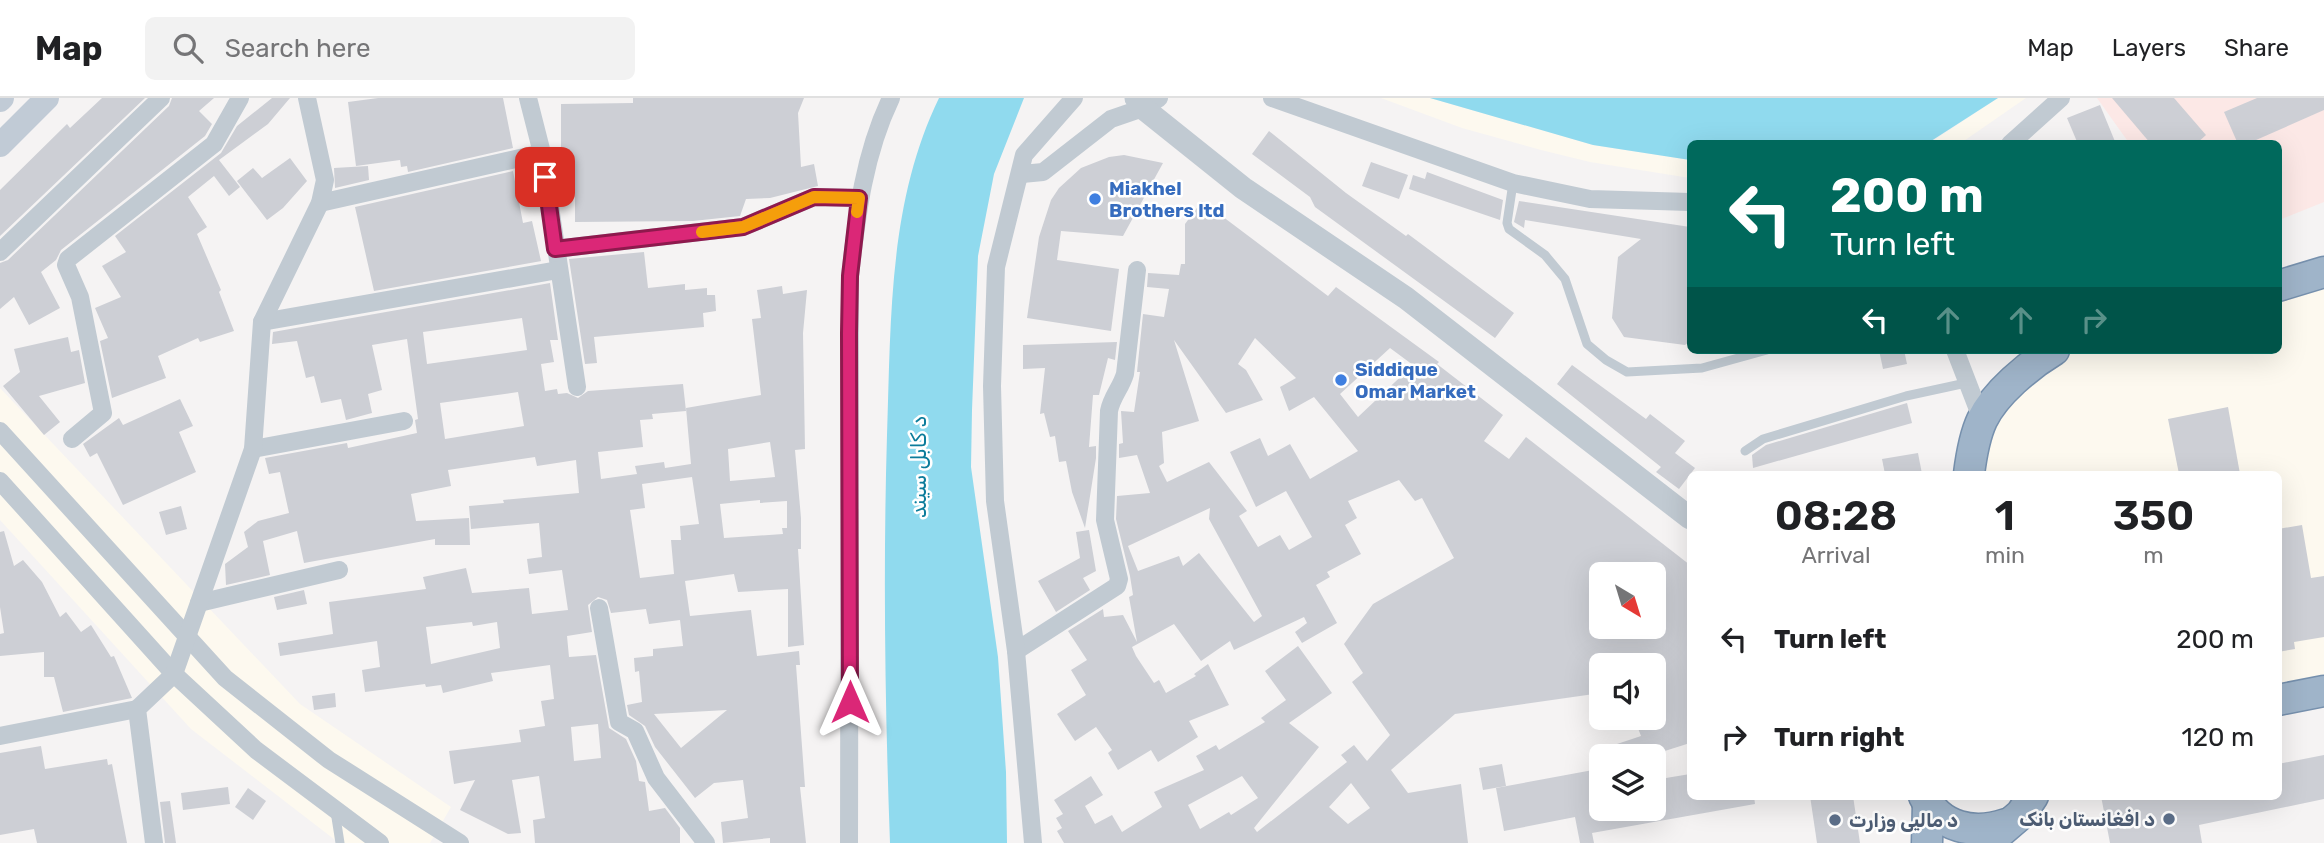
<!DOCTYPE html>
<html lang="en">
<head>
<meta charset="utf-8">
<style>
  :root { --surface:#fff; --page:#f2f2f2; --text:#202124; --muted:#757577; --line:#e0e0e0 }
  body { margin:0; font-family:Rubik,Cairo,sans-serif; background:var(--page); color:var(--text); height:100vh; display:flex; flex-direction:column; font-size:26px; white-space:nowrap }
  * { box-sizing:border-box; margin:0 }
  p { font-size:23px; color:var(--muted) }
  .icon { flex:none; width:38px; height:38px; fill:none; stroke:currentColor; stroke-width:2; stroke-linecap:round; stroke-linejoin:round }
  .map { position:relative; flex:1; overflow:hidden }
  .sheet { position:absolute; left:1687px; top:373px; width:595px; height:329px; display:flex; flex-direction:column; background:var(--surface); border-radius:10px; box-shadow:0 7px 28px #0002 }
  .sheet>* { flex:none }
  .guide { position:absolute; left:1687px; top:42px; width:595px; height:214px; border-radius:10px; box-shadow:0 7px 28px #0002; background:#00695c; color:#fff; overflow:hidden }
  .needle { width:46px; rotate:142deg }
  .tools { position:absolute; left:1589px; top:464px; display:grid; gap:14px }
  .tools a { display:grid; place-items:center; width:77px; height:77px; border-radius:10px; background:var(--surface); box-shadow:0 7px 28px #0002; font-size:35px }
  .pin { position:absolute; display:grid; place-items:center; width:60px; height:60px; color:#fff; margin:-30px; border-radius:14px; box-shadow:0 4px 10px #0006 }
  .me { position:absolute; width:77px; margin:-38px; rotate:0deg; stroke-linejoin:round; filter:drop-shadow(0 0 5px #0008) }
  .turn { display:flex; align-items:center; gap:24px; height:147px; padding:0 28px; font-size:32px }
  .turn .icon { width:91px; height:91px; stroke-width:2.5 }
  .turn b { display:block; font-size:49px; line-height:60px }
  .lanes { display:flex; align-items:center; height:66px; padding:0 28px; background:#0003; justify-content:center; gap:35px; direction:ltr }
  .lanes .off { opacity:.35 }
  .eta { display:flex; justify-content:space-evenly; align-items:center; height:119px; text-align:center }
  .eta b { font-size:42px; font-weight:600; line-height:49px }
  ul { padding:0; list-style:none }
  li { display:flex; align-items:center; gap:21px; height:98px; padding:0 28px }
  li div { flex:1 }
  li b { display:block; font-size:26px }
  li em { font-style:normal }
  header { display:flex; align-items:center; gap:42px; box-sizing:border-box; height:98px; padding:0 35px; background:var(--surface); border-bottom:2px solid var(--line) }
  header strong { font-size:33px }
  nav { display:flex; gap:38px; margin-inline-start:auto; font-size:24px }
  .search { width:490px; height:63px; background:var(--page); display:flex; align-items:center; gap:18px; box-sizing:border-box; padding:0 24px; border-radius:10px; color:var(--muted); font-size:26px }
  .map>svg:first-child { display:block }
</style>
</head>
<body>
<header>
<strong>Map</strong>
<div class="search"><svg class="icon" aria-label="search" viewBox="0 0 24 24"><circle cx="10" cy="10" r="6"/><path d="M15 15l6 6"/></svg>Search here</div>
<nav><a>Map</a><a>Layers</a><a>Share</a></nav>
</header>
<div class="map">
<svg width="2324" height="745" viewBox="0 0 2324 745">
  <rect width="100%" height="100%" fill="#f5f3f3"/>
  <g fill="#fdf9ef">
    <polygon points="1381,0 1430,0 1593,47 1690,62 1690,80 1590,64 1541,52 1462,30"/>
    <polygon points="1998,0 2026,0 1961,45 1928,46"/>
    <polygon points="2324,174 2324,593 2279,602 2278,376 1969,376 1982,322 2054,252 2278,252 2279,188"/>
    <polygon points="0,290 300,606 451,709 430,745 339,745 191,631 0,422"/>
  </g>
  <polygon fill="#fce8e6" points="2097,0 2324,0 2324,104 2279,122 2278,46 2129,45"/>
  <g fill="#90daee">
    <path d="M939,0H1024L994,76L978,158L972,312L971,369L998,559L1006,674L1007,745H890C885,609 883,473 887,337C891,224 888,105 939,0Z"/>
    <polygon points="1430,0 1998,0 1928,45 1690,46 1690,62 1593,47"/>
  </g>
  <g fill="#cdcfd5" fill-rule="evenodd">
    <polygon points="102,0 145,0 0,138 0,92 67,26 70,30"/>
    <polygon points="172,0 214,0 199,13 212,26 205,38 61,152 56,162 41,174 60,210 29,227 14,199 0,211 0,165 8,162 169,8"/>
    <polygon points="272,0 290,0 268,26 219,62 240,89 229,98 214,78 188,99 207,129 197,136 221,192 219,194 234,233 200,244 198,240 158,258 166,280 112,300 100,243 108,240 95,210 121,199 102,168 126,154 115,138 221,55 237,28"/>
    <polygon points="378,0 503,0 513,50 408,74 407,68 401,69 400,62 356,68 348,4"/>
    <polygon points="633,0 804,0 798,15 801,69 814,66 818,88 770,100 746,101 740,118 693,123 575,124 575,93 559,92 555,62 561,62 561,6 633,5"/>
    <polygon points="2112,0 2174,0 2206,37 2196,46 2151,46"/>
    <polygon points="2257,0 2324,0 2324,12 2247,46 2238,46 2224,14"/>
    <polygon points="2100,7 2116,46 2078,46 2067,20"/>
    <polygon points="1269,33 1346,95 1406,138 1408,136 1514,215 1495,240 1315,109 1310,99 1252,56"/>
    <polygon points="1124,57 1163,65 1123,138 1061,133 1057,162 1119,171 1111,233 1027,220 1039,139 1051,102 1059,90 1081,70 1109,59"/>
    <polygon points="290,60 307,83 283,110 267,122 237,83 253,70 262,80"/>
    <polygon points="1371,64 1408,77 1399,101 1362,88"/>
    <polygon points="368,68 369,82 335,90 334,70"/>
    <polygon points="513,73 523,125 532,123 541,163 547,162 374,193 355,109"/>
    <polygon points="1427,74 1503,102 1500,122 1409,91 1413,77 1425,81"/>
    <path d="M1202,103L1328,198L1336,189L1439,264L1437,266L1503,317L1484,343L1509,361L1526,339L1690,467V645L1649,658H1593V654L1641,638L1634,620H1654V567H1601V595L1455,616L1391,672L1408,695L1461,686L1468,745H1064L1057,733L1062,730L1056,720L1063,716L1054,702L1091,678L1103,697L1085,708L1095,726L1112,717L1122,734L1162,709L1154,694L1204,672L1196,658L1216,647L1219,652L1265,624L1261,620L1286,602L1265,573L1298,548L1332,595L1289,625L1319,649L1254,730L1257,734L1347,664L1341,657L1354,647L1367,663L1390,637L1352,584L1363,575L1344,546L1373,506L1454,460L1422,400L1415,403L1399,382L1348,403L1357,420L1345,427L1361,456L1327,474L1330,479L1316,487L1337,525L1302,545L1295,534L1307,525L1304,519L1234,552L1230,543L1201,563L1174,526L1132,549L1136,558L1154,585L1159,582L1166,595L1196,578L1194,576L1208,566L1229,607L1189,623L1198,639L1158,664L1151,652L1118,672L1108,655L1112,652L1096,629L1075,643L1057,616L1086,597L1071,572L1087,562L1068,533L1103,511L1104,519L1123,517L1137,544L1129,499L1133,497L1130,478L1116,421L1117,398L1150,395L1137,357L1119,360V346L1123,345L1121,313L1134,314L1140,274H1137L1143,216L1164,219L1169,191L1147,189L1148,175L1179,177L1181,166H1185V126ZM1255,240L1296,280L1280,289L1289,313L1314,299L1358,353L1310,381L1290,346L1268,358L1260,340L1230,354L1256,409L1286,393L1312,439L1289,452L1280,437L1258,449L1239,418L1247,413L1209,364L1167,384L1159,368L1164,365L1162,334L1199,323L1174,242L1226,315L1263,302L1246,272L1238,266ZM1390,250L1413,267L1358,319L1340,296ZM1210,410L1209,421L1262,518L1254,524L1199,455L1183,468L1179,458L1138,473L1128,448ZM1601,476H1654V528H1601ZM1242,678L1258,700L1231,717L1229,714L1200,731L1188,707ZM1351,685L1370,710L1348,726L1329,709Z"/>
    <polygon points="1519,103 1690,129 1690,243 1685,247 1624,239 1612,220 1618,159 1641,141 1525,122 1524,130 1514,124"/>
    <polygon points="644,154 648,190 685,186 685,192 707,190 707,197 715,197 716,213 703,215 704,229 594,239 597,265 585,266 569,161"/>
    <path d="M550,185L558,242H550L554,264L541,266L545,293L557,291L558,296L567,295L578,300L588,293L683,286L686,313L652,316L653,321L640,322L643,349L598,354L601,381L637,376L635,368L664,364L665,370L691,366L686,310L761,297L752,221L761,220L757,192L782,188L783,196L807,192L803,235L805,351L795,352L801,420V451H798L804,547L788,549V491L738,494L734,476L685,483L690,518L751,512L757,558L799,553L800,567H796L805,689H800L806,745H770V740L723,745L721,724L748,720L743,682L714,685L695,700L655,649L645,628L629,617L627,607L642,604L639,573L635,574L634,560L653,558V551L683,548L680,522L649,526L646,511L611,515L607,502L598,499L588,507L592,534L567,538L569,559L596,557L609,630L626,641L636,663L639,683L645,684L649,713L665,710L680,730V745H535L533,722L545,720L539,678L512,682L521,735L508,736L460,712L475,682L454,686L449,653L521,644L519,632L545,628L541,603L554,601L550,567L491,575L493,583L443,595L441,587L426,589L425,586L365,594L362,572L380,569L377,543L280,558L278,545L333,536L329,504L426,491L423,479L466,470L472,495L529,490L532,516L568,512L562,472L529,476L527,461L542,459L539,425L471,431L469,408L504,405L503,402L579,395L576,362L537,368L535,359L448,372L451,388L411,396L416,423L469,420L470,447H435V441L304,465L297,433L263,443L270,477L226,487L225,466L248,449L244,434L258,423L289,415L280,374L269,376L265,360L347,345L348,350L417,335L415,322L418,321L407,241L372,247L382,292L368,296L372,315L346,322L341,301L321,305L314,278L306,280L297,243L272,246L273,234ZM522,220L527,252L427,266L423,234ZM518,294L524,328L445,341L440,305ZM770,344L775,379L730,383L728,351ZM692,379L699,426L680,428L681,442H671L674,476L640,480L630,412L645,410L642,386ZM760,402V405L787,403V430H782L783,436L724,440L720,406ZM472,524L473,528L497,524L500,550L431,566L426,529ZM727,612L681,650L654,616ZM598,626L601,660L574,663L571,629Z"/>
    <polygon points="68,239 71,254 79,252 85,285 39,298 60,324 44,337 3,288 20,274 14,251"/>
    <polygon points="1117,244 1115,262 1108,260 1099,297 1093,297 1089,349 1096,348 1096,360 1085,430 1072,394 1066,363 1059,364 1055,338 1050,339 1044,315 1040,316 1045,270 1023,271 1023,247"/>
    <polygon points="1879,252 1904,252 1907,266 1883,271"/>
    <polygon points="1572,267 1646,321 1650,316 1685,343 1675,355 1695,370 1679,391 1656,374 1661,369 1557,286"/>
    <polygon points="180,301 193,328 179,334 196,374 123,407 97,355 90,359 83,346 119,320 123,327"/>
    <polygon points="1907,305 1912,325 1753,370 1752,357 1766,347"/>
    <polygon points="2228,309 2240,376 2179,376 2168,321"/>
    <polygon points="1918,355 1922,376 1885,376 1882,361"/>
    <polygon points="181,408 187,431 166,437 159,414"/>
    <polygon points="2302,427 2311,480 2324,478 2324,539 2294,544 2295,551 2278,554 2278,431"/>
    <polygon points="1089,432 1096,473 1083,480 1090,492 1056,514 1038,483 1080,460 1076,434"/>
    <polygon points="4,433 14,468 23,462 42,484 60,519 66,514 81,534 91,527 111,559 114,558 132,600 63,614 54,579 44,579 44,554 0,558 0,536 4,535 0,509 0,434"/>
    <polygon points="304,492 307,506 277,512 274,499"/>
    <polygon points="335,595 336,609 314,612 312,598"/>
    <polygon points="41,648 45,671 107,661 108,667 112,666 127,745 37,745 34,731 0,737 0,655"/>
    <polygon points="2324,657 2324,701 2199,727 2202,745 2110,745 2101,698 2278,698 2278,666"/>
    <polygon points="1502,666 1506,688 1483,692 1479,670"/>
    <polygon points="1593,672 1600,710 1654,710 1654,682 1690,676 1690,698 1754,698 1755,706 1592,735 1594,745 1580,745 1575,719 1504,733 1496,690"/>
    <polygon points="228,689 230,706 183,712 181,695"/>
    <polygon points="248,690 266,703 253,722 235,709"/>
    <polygon points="1810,698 1853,698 1860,745 1817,745"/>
    <polygon points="170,703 176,745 165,745 160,704"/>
  </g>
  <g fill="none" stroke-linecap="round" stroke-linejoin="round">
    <defs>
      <g id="trunk">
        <polyline points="2278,188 2324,174"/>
        <path d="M1969,376C1971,360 1975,337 1982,322C1995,295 2029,267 2054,252"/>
        <polyline points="2278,602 2324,593"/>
        <path d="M1924,698C1940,730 1974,737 2006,726"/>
        <polyline points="1993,740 2021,716 2033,698"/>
        <polyline points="1927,745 1928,706"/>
      </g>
    </defs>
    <use href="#trunk" stroke="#7690ad" stroke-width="33"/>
    <g stroke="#c1cad2" stroke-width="9">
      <polyline points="1513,85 1507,125 1509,131 1545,157 1565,181 1587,246 1606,262 1627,274 1702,270 1767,252"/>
      <polyline points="1745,353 1763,341 1906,298 1966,285"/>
      <polyline points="335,713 340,745"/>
    </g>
    <g stroke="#c1cad2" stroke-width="18">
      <polyline points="528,0 542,55 577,289"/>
      <polyline points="1272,0 1513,85 1590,101 1690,104"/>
      <polyline points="2010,46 2061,0"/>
      <polyline points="1022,76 1043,74 1111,21 1143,10 1159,0"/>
      <polyline points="320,105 542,55"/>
      <polyline points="555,151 743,129 814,99 859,100"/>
      <polyline points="0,154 161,0"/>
      <polyline points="262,224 558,172"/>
      <polyline points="1955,252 1982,322"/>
      <polyline points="0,333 225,580 329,662 460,745"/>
      <polyline points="72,341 103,315 80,199 66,167 68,161 214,46 240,0"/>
      <polyline points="253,351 404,323"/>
      <polyline points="0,383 174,576 256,652 380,745"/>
      <polyline points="199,505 339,472"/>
      <polyline points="599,510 619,624 635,633 656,680 706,745"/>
      <path d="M1016,553L1117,488L1119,481L1105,422L1109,313C1112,298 1121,290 1125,276L1137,172"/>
      <polyline points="0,638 137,611"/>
      <polyline points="154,745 137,611 174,576 253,351 262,224 320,105 325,82 307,0"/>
      <path d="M849,745L850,178C857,116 864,56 891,0"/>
      <polyline points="1033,745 1016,553 995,403 992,288 996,169 1024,57 1074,0"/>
    </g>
    <polyline stroke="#c1cad2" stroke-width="23" points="1136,0 1143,10 1243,90 1406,200 1690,420"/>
    <g stroke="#c1cbd6" stroke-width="24">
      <polyline points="0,2 2,0"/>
      <polyline points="0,47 47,0"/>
    </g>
    <use href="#trunk" stroke="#9fb4c9" stroke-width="30"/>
  </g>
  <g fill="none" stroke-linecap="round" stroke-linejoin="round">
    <defs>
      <polyline id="route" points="545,79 555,151 743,129 814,99 859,100 850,178 849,235 850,604"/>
    </defs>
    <use href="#route" stroke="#8e194d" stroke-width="18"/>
    <use href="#route" stroke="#db2777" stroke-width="12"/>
    <polyline stroke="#f59e0b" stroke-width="12" points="702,134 743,129 814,99 859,100 857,114"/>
  </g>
  <g fill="#3f7fe0" stroke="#fff" stroke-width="2.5">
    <circle cx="1095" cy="101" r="7"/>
    <circle cx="1341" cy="282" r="7"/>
  </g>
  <g fill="#5c6f8a" stroke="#fff" stroke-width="2.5">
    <circle cx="2169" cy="721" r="7"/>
    <circle cx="1835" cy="722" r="7"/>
  </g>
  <g text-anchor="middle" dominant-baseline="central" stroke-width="5" stroke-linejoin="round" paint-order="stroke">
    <g font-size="19" font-weight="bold" fill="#366cbe" stroke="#fff" text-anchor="start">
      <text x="1109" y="90">Miakhel<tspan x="1109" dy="22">Brothers ltd</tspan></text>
      <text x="1355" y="271">Siddique<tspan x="1355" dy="22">Omar Market</tspan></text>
    </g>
    <g font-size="19" font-weight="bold" fill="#4e5e75" stroke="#fff" text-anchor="end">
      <text x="2155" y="721">د افغانستان بانک</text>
      <text x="1849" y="722" text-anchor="start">د مالیی وزارت</text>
    </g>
    <g font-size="21" font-style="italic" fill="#0c7c9b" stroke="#fff">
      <text transform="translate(918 369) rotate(-90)">د کابل سيند</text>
    </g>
  </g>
</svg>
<div class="tools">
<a><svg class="needle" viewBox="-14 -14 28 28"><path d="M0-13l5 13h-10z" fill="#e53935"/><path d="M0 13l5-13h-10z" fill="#757577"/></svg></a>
<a><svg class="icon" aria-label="sound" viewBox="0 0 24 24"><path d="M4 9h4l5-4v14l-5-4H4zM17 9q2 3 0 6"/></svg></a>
<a><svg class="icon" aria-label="layers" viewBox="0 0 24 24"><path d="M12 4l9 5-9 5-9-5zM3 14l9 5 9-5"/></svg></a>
</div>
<div class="pin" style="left:545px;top:79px;background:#d93025"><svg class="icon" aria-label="arrive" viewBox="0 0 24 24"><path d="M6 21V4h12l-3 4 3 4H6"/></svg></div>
<svg class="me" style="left:850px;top:604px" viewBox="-20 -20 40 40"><path d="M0-17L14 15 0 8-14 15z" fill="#db2777" stroke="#fff" stroke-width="4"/></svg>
<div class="guide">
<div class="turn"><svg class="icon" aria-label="left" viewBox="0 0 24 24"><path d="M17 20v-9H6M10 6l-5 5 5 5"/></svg><div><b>200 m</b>Turn left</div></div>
<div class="lanes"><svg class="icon" aria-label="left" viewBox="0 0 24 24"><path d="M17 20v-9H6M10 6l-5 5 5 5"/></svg><svg class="icon off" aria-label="ahead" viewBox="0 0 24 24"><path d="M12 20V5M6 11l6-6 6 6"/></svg><svg class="icon off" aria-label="ahead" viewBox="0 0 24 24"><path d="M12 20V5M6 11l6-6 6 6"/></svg><svg class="icon off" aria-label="right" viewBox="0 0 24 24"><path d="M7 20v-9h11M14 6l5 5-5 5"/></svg></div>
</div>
<section class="sheet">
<div class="eta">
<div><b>08:28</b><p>Arrival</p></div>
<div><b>1</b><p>min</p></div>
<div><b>350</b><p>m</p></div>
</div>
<ul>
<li><svg class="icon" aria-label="left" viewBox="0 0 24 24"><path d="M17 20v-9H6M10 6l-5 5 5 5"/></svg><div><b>Turn left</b></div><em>200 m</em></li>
<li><svg class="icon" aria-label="right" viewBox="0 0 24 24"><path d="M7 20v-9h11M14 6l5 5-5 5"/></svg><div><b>Turn right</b></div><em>120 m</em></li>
</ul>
</section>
</div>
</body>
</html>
